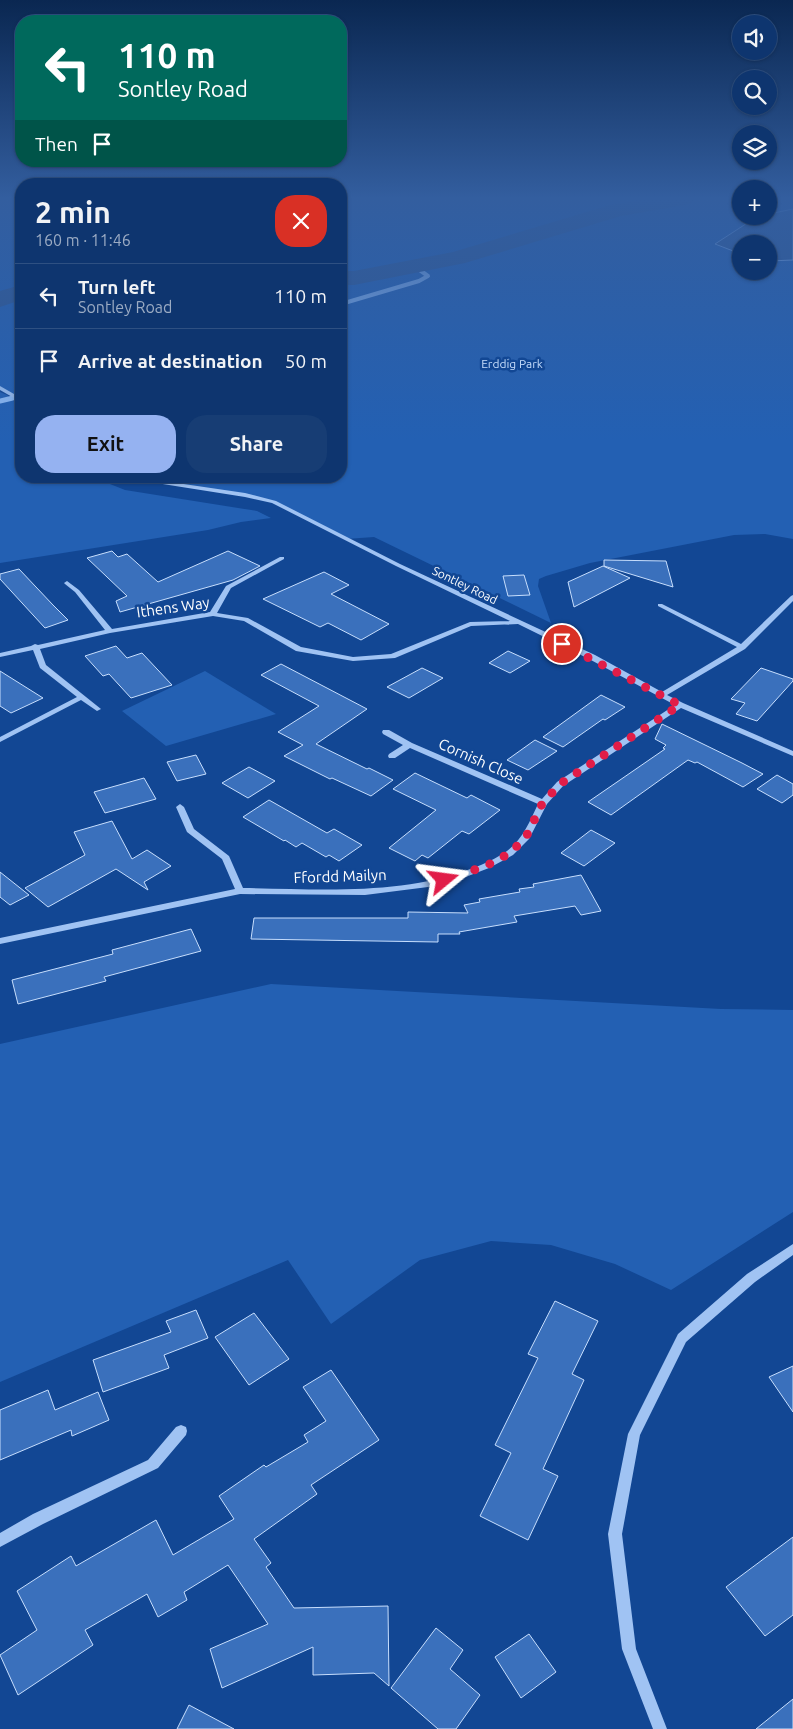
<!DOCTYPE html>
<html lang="en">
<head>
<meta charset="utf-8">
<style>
  :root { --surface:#0e356f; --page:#173d74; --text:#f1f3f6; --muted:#9babc3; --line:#2e5082; --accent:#95b2f1 }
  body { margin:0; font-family:Ubuntu,sans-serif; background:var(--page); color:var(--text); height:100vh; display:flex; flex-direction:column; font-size:19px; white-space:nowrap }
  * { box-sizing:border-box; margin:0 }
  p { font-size:16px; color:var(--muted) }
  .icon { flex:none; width:28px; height:28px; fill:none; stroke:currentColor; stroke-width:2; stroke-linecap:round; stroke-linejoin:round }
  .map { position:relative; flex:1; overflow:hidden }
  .details { position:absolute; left:15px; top:178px; width:332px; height:305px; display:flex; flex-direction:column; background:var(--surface); border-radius:20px; box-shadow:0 1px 4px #0004,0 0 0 1px var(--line) }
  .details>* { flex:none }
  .guide { position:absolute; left:15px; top:15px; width:332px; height:152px; border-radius:20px; box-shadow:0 1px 4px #0004,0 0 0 1px var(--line); background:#00695c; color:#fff; overflow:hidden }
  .tools { position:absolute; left:732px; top:15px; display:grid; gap:10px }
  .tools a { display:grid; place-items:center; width:45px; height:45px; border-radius:50%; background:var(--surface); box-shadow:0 1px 4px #0004,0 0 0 1px var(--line); font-size:25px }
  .pin { position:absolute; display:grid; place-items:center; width:42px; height:42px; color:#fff; margin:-21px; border:2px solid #fff; border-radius:50%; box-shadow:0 1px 5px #0007 }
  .me { position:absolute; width:55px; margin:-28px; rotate:74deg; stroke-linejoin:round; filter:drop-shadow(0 0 4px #0008) }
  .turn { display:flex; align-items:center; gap:18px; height:105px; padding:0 20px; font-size:22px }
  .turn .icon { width:65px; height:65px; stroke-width:2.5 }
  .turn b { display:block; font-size:35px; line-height:42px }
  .then { display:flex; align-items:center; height:48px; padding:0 20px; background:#0003; gap:10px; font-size:19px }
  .round { display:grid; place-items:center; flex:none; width:52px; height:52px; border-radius:20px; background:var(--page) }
  .overview { display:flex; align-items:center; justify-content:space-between; height:85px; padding:0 20px }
  h1 { font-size:30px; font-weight:700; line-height:38px }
  .button { display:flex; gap:10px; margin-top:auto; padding:10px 20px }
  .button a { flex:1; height:58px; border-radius:20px; background:var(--accent); color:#111; font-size:20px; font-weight:700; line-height:58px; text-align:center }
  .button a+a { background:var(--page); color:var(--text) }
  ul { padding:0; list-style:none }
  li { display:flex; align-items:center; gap:15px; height:65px; padding:0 20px; border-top:1px solid var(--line) }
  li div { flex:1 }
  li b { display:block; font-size:19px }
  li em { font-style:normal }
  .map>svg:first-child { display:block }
</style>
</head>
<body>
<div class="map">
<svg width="793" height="1729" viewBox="0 0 793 1729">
  <rect width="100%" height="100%" fill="#124794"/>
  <g fill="#2360b3" fill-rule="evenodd">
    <polygon points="0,199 21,199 21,400 0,388"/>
    <path d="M341,199H741V216H769V199H793V539L765,534L734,535L590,563L546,576L539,579L538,586L551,623L374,537L346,539L274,502L245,495L115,476H341ZM741,244H769V271H741Z"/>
    <polygon points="0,392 7,395 21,408 21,476 90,476 125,490 257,511 271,518 241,522 208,530 0,563"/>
    <polygon points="205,671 276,714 166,746 122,711"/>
    <polygon points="271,984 721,1009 793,1010 793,1212 671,1290 615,1264 551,1245 491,1241 420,1260 331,1324 288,1260 0,1382 0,1044"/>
  </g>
  <polygon fill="#2e558e" stroke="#91bdf6" points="793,209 793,260 769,261 769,244 741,244 741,254 715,244 758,216 769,216 769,214"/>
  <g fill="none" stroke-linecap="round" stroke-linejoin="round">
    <polyline stroke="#91bdf6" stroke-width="4" points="341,304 419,281 428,276 414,266"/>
    <polyline stroke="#91bdf6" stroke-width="5" points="0,401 21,396"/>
    <g fill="#2e558e" fill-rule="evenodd">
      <polygon points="647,199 696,199 692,203 685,205 621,216 465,263 354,285 341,285 341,271 354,271 453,252 610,205"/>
      <polygon points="21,285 21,300 0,307 0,291"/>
    </g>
  </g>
  <g fill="#3a70bc" stroke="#c7defd">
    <polygon points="112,551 118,557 127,554 158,582 228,551 260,566 233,580 120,612 116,601 127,596 87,558"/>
    <polygon points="604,560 666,561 673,587 604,566"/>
    <polygon points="603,566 630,578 574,607 568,582"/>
    <polygon points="19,569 53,605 68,620 45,628 0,579 0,574"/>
    <polygon points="324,572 349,585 331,594 389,624 361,640 328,623 320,627 263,599"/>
    <polygon points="524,575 530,595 508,596 503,576"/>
    <polygon points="116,646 127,658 142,653 172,685 131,698 109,674 103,676 85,656"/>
    <polygon points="508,651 530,661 510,673 489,663"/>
    <polygon points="281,664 367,709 316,744 367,769 369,768 393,780 371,796 332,778 330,779 284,756 303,745 278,732 319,706 261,675"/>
    <polygon points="422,668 443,678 409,698 387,687"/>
    <polygon points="761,668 793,679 793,681 757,721 736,714 745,703 731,699"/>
    <polygon points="0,671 43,698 11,713 0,706"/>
    <polygon points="601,695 625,707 605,720 603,719 563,747 543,737"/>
    <polygon points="662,724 742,763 763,774 743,787 697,762 695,763 688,760 611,815 588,802 665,749 663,748 666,745 655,739"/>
    <polygon points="535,740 557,751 528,770 507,760"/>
    <polygon points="196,755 206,774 177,781 167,762"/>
    <polygon points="249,767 275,781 248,798 222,783"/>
    <polygon points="415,773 467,798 471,795 500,810 469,834 462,831 428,858 422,855 415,861 389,848 436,810 393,789"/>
    <polygon points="777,775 793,784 793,795 782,803 757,789"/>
    <polygon points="144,778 156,799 105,813 94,792"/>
    <polygon points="269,800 327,833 334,829 362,845 339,861 329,855 326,857 302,843 296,847 285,840 284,841 243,817"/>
    <polygon points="112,821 132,859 147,850 171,866 144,882 148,890 116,869 48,907 25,888 85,855 74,832"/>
    <polygon points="591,830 615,843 584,866 561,853"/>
    <polygon points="0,872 29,895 10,905 0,897"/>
    <polygon points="581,875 601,911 581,915 575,906 514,916 517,922 459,932 460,934 438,934 438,942 251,939 254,918 408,918 408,912 468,913 464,905 480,902 479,899 520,892 519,889 534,887 533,884"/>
    <polygon points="191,929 201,951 104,977 106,981 18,1004 12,980 113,954 112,950"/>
    <polygon points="555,1301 598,1321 572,1374 584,1380 543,1469 558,1476 528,1540 480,1516 511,1453 495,1445 538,1358 528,1354"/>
    <polygon points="196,1310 208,1338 164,1355 169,1368 103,1392 93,1360 171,1332 166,1321"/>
    <polygon points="254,1313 289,1359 249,1385 215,1337"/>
    <polygon points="793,1366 793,1412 769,1377"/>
    <polygon points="331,1370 379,1440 311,1485 317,1494 254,1539 271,1563 266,1567 294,1608 388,1606 389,1686 374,1673 313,1675 313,1647 222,1688 210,1649 268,1624 228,1565 184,1592 187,1600 158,1617 147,1594 85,1630 93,1645 18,1695 0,1655 37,1630 17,1591 71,1556 76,1566 156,1520 173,1555 234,1519 219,1496 264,1465 266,1467 308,1442 304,1435 326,1421 303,1387"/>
    <polygon points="48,1390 55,1410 98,1392 109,1420 72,1436 71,1430 0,1460 0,1410"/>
    <polygon points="793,1537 793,1615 765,1636 726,1587"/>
    <polygon points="436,1628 463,1650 450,1669 480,1695 456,1729 438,1729 391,1688"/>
    <polygon points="529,1634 556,1672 521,1698 495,1657"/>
    <polygon points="793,1699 793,1729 756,1729"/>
    <polygon points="189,1705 234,1729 177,1729"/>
  </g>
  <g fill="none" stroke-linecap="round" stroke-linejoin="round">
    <g fill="#a0c3f3" fill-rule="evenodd">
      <polygon points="0,386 21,398 21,402 0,390"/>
      <path d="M112,476H129L245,493L276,501L400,564L595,655L662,692L737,647L658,606V604H662L741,644L791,596L793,595V601L745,649L667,695L683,703L793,751V756L681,708L563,786L547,804L529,839L513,855L489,868L463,878L428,887L365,895L240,894L0,944V938L235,889L222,859L187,832L176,807L180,804L184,807L194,829L229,856L243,888C320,889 400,896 473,868C484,864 497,858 507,851C523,839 530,821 538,804L410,748L395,758H389L388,756L389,754L403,745L383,734L382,732L383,730H389L412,743L542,799L557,782L675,705L589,659L518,624L471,626L395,658L353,661L296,651L244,621L213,616L110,633L40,649L46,665L101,709L97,711L81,700L0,742V737L77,697L40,668L33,650L0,657V653L31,646L35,644L38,645L105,630L75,592L65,584L64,583L67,581L79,590L112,629L210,612L226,586L280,557H284V559L231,588L217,613L248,618L301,647L353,657L391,654L470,622L510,621L396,566L272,503L245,497Z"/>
      <polygon points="793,1244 793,1255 755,1282 686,1342 640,1435 622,1534 636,1649 667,1729 653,1729 622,1649 608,1534 628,1434 678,1334 747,1274"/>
      <polygon points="181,1425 186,1427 187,1431 186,1435 158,1468 43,1524 0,1547 0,1533 33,1514 148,1460 176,1427"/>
    </g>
  </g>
  <linearGradient id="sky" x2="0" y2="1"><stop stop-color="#0a2751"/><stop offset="0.45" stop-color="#335e9f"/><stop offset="1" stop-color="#335e9f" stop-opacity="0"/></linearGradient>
  <rect width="793" height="441" fill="url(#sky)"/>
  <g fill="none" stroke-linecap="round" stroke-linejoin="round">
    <polyline stroke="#e11d48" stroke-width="9" stroke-dasharray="0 16.2" points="444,880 486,866 510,853 526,837 542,804 560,784 680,705 562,644"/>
  </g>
  <g text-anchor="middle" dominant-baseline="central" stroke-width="5" stroke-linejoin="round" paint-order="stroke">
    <g font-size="12" fill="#c7defd" stroke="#124794">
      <text x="512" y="363">Erddig Park</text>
    </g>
    <g font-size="12" fill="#fff" stroke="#124794">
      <text transform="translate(465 585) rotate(26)">Sontley Road</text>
    </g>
    <g font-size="15" fill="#fff" stroke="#124794">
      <text transform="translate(173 607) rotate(-8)">Ithens Way</text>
      <text transform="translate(481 761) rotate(24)">Cornish Close</text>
      <text transform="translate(340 876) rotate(-2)">Ffordd Mailyn</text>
    </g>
  </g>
</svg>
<div class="tools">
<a><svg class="icon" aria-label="sound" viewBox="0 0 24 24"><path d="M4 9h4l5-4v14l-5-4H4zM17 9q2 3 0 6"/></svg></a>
<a><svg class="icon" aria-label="search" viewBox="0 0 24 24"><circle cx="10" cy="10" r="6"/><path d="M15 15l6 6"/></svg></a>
<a><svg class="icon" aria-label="layers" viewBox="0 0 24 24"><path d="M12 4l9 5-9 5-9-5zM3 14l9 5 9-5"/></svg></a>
<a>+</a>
<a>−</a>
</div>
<div class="pin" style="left:562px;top:644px;background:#d93025"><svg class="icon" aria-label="arrive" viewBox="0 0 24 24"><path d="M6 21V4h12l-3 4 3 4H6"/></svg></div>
<svg class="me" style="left:444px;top:880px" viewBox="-20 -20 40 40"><path d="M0-17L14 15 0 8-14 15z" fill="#e11d48" stroke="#fff" stroke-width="4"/></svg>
<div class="guide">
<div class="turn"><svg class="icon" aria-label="left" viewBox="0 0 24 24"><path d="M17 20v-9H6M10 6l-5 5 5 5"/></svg><div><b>110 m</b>Sontley Road</div></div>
<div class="then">Then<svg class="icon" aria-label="arrive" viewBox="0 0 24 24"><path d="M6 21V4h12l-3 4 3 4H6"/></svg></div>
</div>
<section class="details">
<div class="overview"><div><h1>2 min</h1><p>160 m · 11:46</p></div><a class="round" style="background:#d93025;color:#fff"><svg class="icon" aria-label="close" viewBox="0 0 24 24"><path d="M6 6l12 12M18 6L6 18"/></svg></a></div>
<ul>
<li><svg class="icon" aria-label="left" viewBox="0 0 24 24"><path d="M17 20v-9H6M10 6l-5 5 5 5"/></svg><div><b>Turn left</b><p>Sontley Road</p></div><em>110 m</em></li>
<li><svg class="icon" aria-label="arrive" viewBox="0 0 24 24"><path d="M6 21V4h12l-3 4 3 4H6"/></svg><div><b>Arrive at destination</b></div><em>50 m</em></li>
</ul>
<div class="button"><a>Exit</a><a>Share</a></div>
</section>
</div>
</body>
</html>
